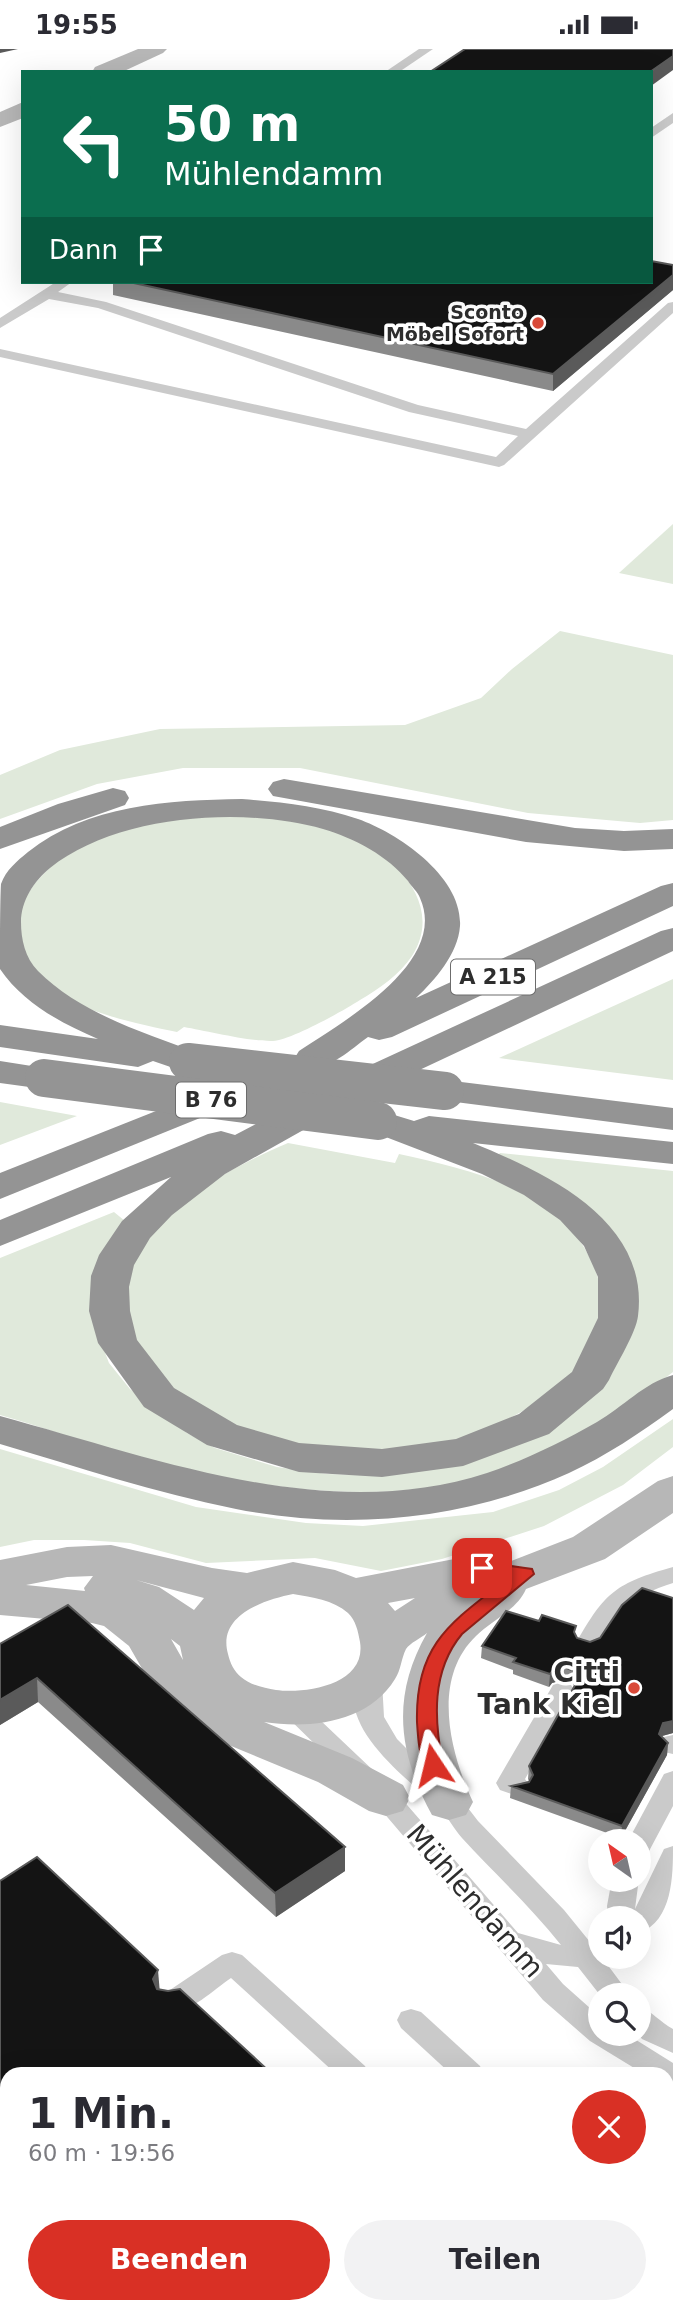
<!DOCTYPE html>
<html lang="de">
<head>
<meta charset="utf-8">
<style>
  :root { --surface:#fff; --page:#f2f2f3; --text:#2b2b33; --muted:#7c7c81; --accent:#d93025 }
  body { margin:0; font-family:"DejaVu Sans",sans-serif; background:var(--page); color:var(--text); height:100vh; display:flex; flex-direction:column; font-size:26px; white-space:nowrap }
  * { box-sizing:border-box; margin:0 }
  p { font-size:23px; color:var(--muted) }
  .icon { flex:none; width:38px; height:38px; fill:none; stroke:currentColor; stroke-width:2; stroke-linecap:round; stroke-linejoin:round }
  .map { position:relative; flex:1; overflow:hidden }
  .drawer { position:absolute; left:0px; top:2018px; width:674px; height:247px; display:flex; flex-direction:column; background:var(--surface); border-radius:21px 21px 0 0; box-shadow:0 7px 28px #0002 }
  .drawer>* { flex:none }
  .top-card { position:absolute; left:21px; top:21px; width:632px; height:214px; border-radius:0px; box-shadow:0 7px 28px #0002; background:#0b6e4f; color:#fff; overflow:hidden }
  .needle { width:46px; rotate:326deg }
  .tools { position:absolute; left:588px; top:1780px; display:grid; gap:14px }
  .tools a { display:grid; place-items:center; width:63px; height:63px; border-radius:50%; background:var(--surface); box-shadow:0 7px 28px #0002; font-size:35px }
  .pin { position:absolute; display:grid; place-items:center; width:60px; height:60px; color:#fff; margin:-30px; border-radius:14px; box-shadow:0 4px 10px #0006 }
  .me { position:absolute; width:77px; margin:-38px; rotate:350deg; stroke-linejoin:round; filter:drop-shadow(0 0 5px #0008) }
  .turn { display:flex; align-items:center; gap:24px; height:147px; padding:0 28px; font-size:32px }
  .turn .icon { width:91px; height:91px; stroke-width:2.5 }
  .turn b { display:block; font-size:49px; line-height:60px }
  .then { display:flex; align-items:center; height:66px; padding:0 28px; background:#0003; gap:14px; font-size:26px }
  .round { display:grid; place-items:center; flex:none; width:74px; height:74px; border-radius:37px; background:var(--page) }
  .overview { display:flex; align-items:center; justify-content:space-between; height:119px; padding:0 28px }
  h1 { font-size:42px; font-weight:600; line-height:52px }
  .primary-button { display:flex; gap:14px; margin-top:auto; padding:14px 28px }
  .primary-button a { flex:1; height:80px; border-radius:42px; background:var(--accent); color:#fff; font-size:28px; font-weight:600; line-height:80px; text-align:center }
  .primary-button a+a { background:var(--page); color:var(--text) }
  .status { display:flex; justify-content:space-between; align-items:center; height:49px; padding:0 35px; background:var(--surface); direction:ltr }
  .status svg { height:19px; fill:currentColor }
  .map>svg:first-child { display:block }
</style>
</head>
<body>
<div class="status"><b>19:55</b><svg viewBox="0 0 49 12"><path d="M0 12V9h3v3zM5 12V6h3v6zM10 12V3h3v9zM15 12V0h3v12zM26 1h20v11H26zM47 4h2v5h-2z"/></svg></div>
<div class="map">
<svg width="673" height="2264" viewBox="0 0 673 2264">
  <rect width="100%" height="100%" fill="#fff"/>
  <g fill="#e0e9db">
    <polygon points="673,475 673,535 619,524"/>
    <polygon points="560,582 673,606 673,771 640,774 528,764 300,719 183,719 97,735 0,770 0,726 60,701 160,680 405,676 481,649 512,620"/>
    <path d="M192,766C243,767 296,766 345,785C391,802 446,854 412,907C400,925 379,940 360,951C343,962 291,991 273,992C252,993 207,982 184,978L177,983C138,975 72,962 44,932C35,921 27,908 18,897L22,854L35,834L57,811L112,783Z"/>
    <polygon points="673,930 673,1031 499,1009"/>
    <polygon points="0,1053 77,1067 0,1096"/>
    <path d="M288,1094L395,1114L399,1105C474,1122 563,1140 595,1220C612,1262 590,1315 555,1341C524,1364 491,1380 454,1391C387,1411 295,1402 231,1377C219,1372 208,1363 197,1357C188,1351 175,1346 168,1339C160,1332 154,1320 149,1311C135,1290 121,1271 122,1244C122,1237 126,1229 129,1223C150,1161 231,1118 288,1094Z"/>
    <path d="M500,1104L673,1122V1323C630,1356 584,1389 534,1410C406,1464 272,1443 142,1410C94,1398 48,1379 0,1366V1209L114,1163L125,1172L99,1288L109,1314L130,1340L187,1384L215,1399L277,1418L327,1425L363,1426L560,1372L629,1227L498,1106Z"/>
    <polygon points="673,1370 673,1398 623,1436 544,1477 442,1510 381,1522 315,1509 206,1514 130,1494 84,1491 34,1491 0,1498 0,1400 196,1458 306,1474 363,1477 493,1463 559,1441 603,1418"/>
  </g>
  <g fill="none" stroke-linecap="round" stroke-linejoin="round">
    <g fill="#cacaca" fill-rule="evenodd">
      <polygon points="419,0 433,0 399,23 385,23"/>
      <polygon points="673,64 673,74 651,89 651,79"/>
      <polygon points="56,233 72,233 58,243 106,253 418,356 526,380 668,254 673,253 673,264 504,416 499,418 0,308 0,300 496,408 518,387 409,363 98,259 49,250 0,279 0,269"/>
      <path d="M673,1518V1534C631,1547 618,1564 597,1600L588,1603L579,1600L576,1594C605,1543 616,1534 673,1518Z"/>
      <path d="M369,1623L378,1626L382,1632L384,1668L397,1690L437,1730L458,1746L478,1772L564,1861L590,1893L600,1890V1908H610L604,1911L630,1946H600L578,1918L546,1915L563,1935L600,1968V1984H625L673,2014V2040L667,2037V2025H644L590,1992L543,1951L377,1756L279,1660L283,1653L292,1651L301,1653L395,1742L518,1884L561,1896C531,1858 495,1825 462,1789C454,1780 448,1768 439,1759C409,1731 331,1675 360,1626Z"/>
      <polygon points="562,1633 571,1636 575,1642 525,1730 530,1737 526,1744 517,1747 500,1741 496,1734 500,1727 553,1636"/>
      <polygon points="673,1686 673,1705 664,1703 660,1696 664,1688"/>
      <polygon points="673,1722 673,1757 648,1804 639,1807 639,1792 628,1792 664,1725"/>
      <path d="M673,1797C673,1826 673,1872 639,1884V1869H608L607,1857L612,1830L639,1829L635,1860L664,1800Z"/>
      <path d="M232,1903L242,1906L365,2017L369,2025H336L231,1929C212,1942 184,1970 161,1963L157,1955L161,1947L222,1906Z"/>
      <path d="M639,1958C652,1962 660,1973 673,1980V2004L642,1990L637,1984H639Z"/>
      <polygon points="411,1960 421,1963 480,2017 484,2025 451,2025 401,1979 397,1971 401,1963"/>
      <polygon points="667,2101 673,2103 673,2129 667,2127"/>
      <polygon points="378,2258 412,2258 415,2264 381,2264"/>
      <polygon points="456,2258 491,2258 488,2264 453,2264"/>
    </g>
    <g fill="#b7b7b7" fill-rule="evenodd">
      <polygon points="138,0 167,0 163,4 122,23 92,23 95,18"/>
      <polygon points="23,53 23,69 0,78 0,63"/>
      <path d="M673,1427V1464L605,1510L526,1540C517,1561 492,1571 476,1587C431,1630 450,1704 473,1753L466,1766L449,1771L432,1766C398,1704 391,1647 427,1584C421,1589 410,1594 406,1600C401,1610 401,1621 395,1630C368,1674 310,1680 264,1673L352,1709L403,1736L410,1749L403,1762L386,1767L369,1762L318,1733L185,1678L163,1656L129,1597L104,1577L92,1574L0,1566V1511L67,1498L111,1496L212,1519L247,1524L293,1513L335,1521L356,1529L475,1506L491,1510L496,1518L573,1488L658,1432ZM93,1527L84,1539L85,1542L26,1536L67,1528ZM136,1531L204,1549L194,1561L159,1538ZM293,1545C312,1548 333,1551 348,1564C356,1572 358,1582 360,1593C367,1636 305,1645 276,1641C264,1639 250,1636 241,1628C234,1622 230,1614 228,1605C217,1566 264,1551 293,1545ZM415,1549L395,1562L388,1554ZM171,1590L180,1597L183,1611Z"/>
    </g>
    <g fill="#949494" fill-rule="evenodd">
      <polygon points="284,730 575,779 624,782 673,780 673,800 624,802 526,793 273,747 268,740 273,733"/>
      <polygon points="113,739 125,742 129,749 125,756 0,800 0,778 58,755"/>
      <path d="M242,750C281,753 320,757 358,770C398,784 463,828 460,877C458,905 435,931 416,949L661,837L673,834V857L392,988L379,991L368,988C347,1003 326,1025 299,1018L294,1010L299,1002C342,973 449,914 420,849C418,843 411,837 408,832C388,807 354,789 323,780C243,757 116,766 50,819C34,832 21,852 21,873C21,890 25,909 38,922C81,965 145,984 201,1005L206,1013L201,1021L188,1024L153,1012L138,1018L0,998V976L98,990C61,974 23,954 0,920C0,902 0,850 1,835C6,821 17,812 28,803C87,756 169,751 242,750Z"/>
      <path d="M673,879V902L364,1047L351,1050L341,1048L345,1053L339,1061L225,1125L172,1166L150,1189L134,1216L129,1238L130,1262L137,1291L174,1339L237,1376L299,1394L382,1400L456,1390L519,1365L572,1323L598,1269V1228L584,1197L560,1171L524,1146L482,1125L365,1080L359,1072L365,1064L378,1061L414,1072L429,1067L673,1093V1115L473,1094C546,1124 650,1171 638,1267C636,1284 617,1314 609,1331L603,1340L549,1385L463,1417L382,1428L299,1423L207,1396L144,1358L98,1294L89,1262L91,1227L99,1206L122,1172L171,1128L0,1197V1171L208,1085L221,1082L235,1086L313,1045L326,1042L336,1044L332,1039L338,1031L661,882Z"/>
      <polygon points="0,1012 57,1021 62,1029 57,1037 44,1040 0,1034"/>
      <polygon points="445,1031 673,1059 673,1081 432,1050 426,1042 432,1034"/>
      <polygon points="224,1035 237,1038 243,1046 237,1054 0,1150 0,1124"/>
      <path d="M673,1326V1360C640,1384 606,1407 569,1424C465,1471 347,1482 236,1460C156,1444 78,1418 0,1395V1367C154,1409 327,1476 487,1424C525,1411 562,1393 597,1373C623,1358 644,1334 673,1326Z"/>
    </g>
    <g stroke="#949494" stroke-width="38">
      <polyline points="188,1013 445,1042"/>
      <polyline points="44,1029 378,1072"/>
    </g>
  </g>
  <g fill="#8a8a8a">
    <polygon points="673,216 673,241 553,342 113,246 113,233 651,233"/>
    <polygon points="673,1549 673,1684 662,1687 668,1694 667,1706 621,1789 510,1749 511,1737 529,1732 528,1730 529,1717 574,1637 573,1635 563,1631 552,1634 549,1638 513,1625 513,1621 481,1609 482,1597 539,1572 576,1586 577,1589 590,1593 600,1589"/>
    <polygon points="0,1595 345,1798 345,1822 276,1868 38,1653 0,1676"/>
  </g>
  <g fill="#5a5a5a">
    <polygon points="0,0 18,0 0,4"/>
    <polygon points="673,7 673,21 651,37 651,23"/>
    <polygon points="673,226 673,241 553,342 553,325"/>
    <polygon points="564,1618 563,1631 552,1634 549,1638 550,1625 553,1621"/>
    <polygon points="37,1629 38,1653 0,1676 0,1651"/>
    <polygon points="673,1672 673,1684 662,1687 658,1697 659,1685 663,1674"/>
    <polygon points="668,1694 667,1706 621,1789 622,1777"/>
    <polygon points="345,1798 345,1822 276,1868 275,1844"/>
    <polygon points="158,1921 160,1945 153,1930"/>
    <polygon points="325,2258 356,2258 348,2264 316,2264"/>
  </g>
  <g fill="#141414" stroke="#5a5a5a" stroke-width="2">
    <polygon points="465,0 673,0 673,7 650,23 430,23"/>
    <polygon points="651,212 673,216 673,226 553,325 129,233 651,233"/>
    <polygon points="642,1539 673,1549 673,1672 663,1674 659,1685 668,1694 622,1777 511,1737 529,1733 533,1726 529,1717 578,1631 574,1622 564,1618 553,1621 550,1625 513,1613 516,1609 482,1597 506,1562 539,1572 542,1566 576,1577 574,1583 577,1589 590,1593 600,1589 622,1556"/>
    <polygon points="68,1556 345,1798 275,1844 37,1629 0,1651 0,1595"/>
    <polygon points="37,1808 158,1921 153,1930 157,1940 168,1942 180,1940 272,2025 7,2025 7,2258 325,2258 316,2264 0,2264 0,1832"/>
  </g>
  <path fill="#d93025" stroke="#8d1f18" stroke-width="2" d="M482,1513L525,1519L532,1520L534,1525L462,1585C431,1622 434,1671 443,1716L440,1721L433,1723L426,1721C419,1707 418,1688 417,1673C415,1594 452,1573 508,1529L476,1524L473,1519L476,1515Z"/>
  <g fill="#d94a39" stroke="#fff" stroke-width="2.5">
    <circle cx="538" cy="274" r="7"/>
    <circle cx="634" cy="1639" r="7"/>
  </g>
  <g text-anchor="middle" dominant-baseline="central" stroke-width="7" stroke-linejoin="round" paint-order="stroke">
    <g font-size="19" font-weight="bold" fill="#2d2d2d" stroke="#fff" text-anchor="end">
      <text x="524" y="263">Sconto<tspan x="524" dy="22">Möbel Sofort</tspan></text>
    </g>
    <g fill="#fff" stroke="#6c6c6c" stroke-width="2">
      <rect x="451" y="910.5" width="84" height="35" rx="5"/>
      <rect x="176" y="1033.5" width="70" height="35" rx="5"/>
    </g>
    <g font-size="21" font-weight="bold" fill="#2d2d2d">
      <text x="493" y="928">A 215</text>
      <text x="211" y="1051">B 76</text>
    </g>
    <g font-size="28" font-weight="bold" fill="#2d2d2d" stroke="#fff" text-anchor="end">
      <text x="620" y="1623">Citti<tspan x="620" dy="32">Tank Kiel</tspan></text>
    </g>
    <g font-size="28" fill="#2d2d2d" stroke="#fff">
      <text transform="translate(475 1852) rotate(49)">Mühlendamm</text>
    </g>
  </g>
</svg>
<div class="tools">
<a><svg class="needle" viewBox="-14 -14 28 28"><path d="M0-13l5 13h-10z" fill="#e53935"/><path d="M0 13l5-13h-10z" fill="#7c7c81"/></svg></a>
<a><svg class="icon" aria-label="sound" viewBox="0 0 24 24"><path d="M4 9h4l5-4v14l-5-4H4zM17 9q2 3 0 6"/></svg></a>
<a><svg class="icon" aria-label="search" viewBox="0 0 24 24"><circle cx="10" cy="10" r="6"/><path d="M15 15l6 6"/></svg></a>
</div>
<div class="pin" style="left:482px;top:1519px;background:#d93025"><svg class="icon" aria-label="arrive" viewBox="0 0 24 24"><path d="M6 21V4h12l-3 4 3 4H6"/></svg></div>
<svg class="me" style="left:433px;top:1716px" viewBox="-20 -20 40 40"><path d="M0-17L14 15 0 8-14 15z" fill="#d93025" stroke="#fff" stroke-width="4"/></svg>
<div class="top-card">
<div class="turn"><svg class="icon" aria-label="left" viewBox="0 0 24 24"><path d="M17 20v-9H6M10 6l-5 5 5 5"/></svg><div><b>50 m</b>Mühlendamm</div></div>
<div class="then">Dann<svg class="icon" aria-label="arrive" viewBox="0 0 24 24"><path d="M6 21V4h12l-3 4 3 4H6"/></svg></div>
</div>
<section class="drawer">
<div class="overview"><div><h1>1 Min.</h1><p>60 m · 19:56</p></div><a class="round" style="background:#d93025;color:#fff"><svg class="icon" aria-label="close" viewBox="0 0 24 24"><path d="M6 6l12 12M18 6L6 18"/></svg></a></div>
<div class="primary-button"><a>Beenden</a><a>Teilen</a></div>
</section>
</div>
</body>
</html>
